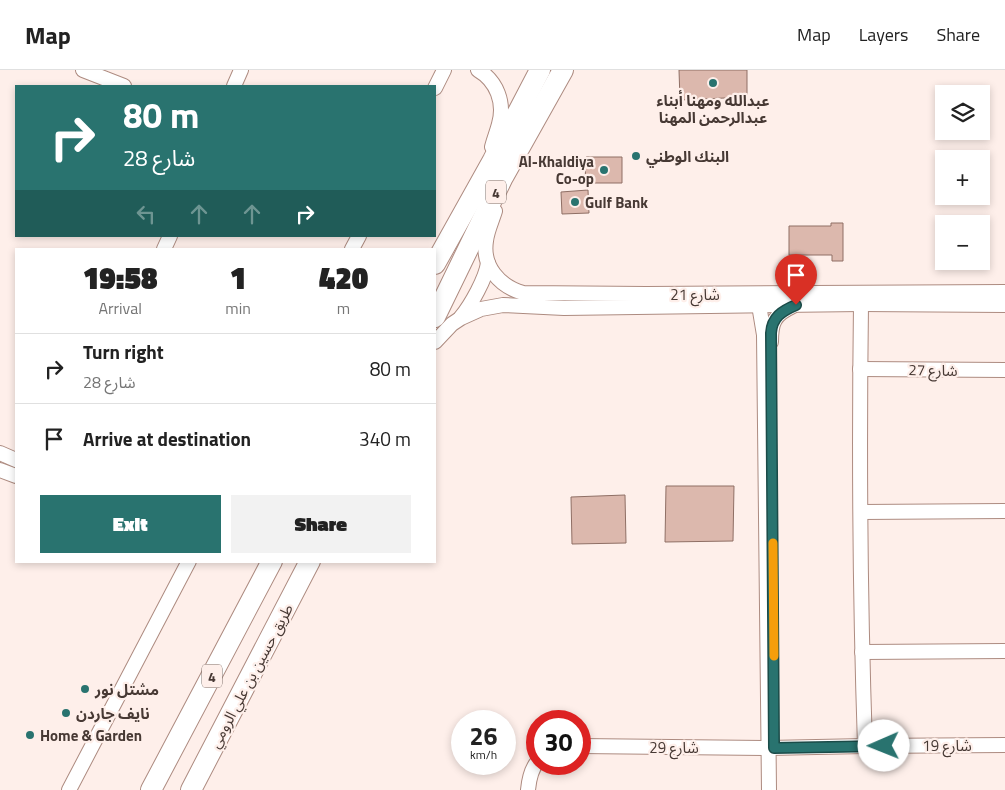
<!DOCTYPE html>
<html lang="en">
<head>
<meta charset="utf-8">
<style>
  :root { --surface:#fff; --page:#f2f2f2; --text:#222; --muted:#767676; --line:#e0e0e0; --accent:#29736f }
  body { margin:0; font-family:"Titillium Web","Noto Sans Arabic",sans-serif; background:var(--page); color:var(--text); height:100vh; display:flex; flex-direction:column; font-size:19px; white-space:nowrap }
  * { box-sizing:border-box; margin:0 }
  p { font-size:16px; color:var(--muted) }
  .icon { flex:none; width:28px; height:28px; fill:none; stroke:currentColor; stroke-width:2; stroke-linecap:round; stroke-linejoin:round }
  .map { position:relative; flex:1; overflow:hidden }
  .sheet { position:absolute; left:15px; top:178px; width:421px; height:315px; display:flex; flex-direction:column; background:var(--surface); border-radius:0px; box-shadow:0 2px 8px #0003 }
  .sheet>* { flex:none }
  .banner { position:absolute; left:15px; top:15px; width:421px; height:152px; border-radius:0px; box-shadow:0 2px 8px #0003; background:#29736f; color:#fff; overflow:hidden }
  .tools { position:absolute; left:935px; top:15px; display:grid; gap:10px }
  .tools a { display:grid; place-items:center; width:55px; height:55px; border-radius:0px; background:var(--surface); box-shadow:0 2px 8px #0003; font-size:25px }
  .speed { position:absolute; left:451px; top:640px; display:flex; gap:10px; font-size:25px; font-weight:700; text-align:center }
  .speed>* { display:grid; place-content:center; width:65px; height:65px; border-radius:50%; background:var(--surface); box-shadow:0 2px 8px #0003; line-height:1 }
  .speed small { font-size:12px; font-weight:400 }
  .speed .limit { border:8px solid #d22; background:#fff; color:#111 }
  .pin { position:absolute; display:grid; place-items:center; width:42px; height:42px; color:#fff; margin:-51px -21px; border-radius:50% 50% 50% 0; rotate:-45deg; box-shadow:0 0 5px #0007 }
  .pin .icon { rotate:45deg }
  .me { position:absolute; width:55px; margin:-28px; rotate:269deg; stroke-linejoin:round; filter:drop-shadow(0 0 4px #0008) }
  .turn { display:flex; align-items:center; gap:18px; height:105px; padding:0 25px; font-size:22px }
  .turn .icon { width:65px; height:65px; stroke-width:2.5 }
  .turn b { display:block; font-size:35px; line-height:42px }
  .lanes { display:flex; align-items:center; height:48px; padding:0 25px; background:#0003; justify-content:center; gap:25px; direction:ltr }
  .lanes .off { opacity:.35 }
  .eta { display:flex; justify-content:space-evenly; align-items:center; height:85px; text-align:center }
  .eta b { font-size:30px; font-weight:800; line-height:35px }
  .action { display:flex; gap:10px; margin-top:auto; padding:10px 25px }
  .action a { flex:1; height:58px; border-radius:0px; background:var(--accent); color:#fff; font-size:20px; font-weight:800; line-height:58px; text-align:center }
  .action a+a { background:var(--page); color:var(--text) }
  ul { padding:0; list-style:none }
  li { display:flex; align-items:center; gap:15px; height:70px; padding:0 25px; border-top:1px solid var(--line) }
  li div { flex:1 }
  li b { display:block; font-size:19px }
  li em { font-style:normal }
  header { display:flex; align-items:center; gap:30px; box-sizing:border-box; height:70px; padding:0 25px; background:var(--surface); border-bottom:1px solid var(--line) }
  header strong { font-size:24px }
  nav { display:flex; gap:28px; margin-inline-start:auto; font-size:18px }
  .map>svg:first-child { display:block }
</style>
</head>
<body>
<header>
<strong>Map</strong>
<nav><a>Map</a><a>Layers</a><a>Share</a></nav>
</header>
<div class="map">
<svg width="1005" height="720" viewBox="0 0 1005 720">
  <rect width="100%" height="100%" fill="#feefea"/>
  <g fill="#dcb8ad" stroke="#8f6f65">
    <polygon points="679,0 747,0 747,27 680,30"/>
    <polygon points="586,87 622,87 622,113 585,113"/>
    <polygon points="588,120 589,143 562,144 561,122"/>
    <polygon points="831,153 843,153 843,191 832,191 832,185 789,185 789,156 831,156"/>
    <polygon points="666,416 734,416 733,471 665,472"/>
    <polygon points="625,425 626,473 572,474 571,427"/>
  </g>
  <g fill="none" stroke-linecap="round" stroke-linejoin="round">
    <defs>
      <g id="minor">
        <polyline points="83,0 124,16"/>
        <path d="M478,0C497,11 505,33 499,54C497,62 494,69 492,77"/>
        <polyline points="234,16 241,0"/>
        <polyline points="435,18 444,0"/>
        <path d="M495,141C492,151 487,161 486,171C482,196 499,216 523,223L646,224L1005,222"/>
        <polyline points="164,179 170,166"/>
        <polyline points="352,179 359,166"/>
        <polyline points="758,229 764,265 769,720"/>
        <path d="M861,234C859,381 860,529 865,676"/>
        <path d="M461,247C471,235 486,208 488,193"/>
        <polyline points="435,272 452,254 461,248 481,239 503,235 564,238 861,234 1005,235"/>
        <path d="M771,272C771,252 774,245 793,236"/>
        <polyline points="860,299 1005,300"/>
        <polyline points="0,383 16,390"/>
        <polyline points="0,400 16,406"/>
        <polyline points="861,442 1005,441"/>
        <polyline points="862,582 1005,581"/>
        <polyline points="580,676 768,678 865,676 1005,675"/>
        <polyline points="69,720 189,491"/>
        <path d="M528,720C529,709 531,699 538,691"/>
      </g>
      <g id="highway">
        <polyline points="435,194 493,90 540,0"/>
        <polyline points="435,247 503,107 563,0"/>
        <polyline points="151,720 272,491"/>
        <polyline points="191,720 310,491"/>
      </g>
    </defs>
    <use href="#minor" stroke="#ad8b80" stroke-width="16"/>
    <use href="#highway" stroke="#ad8b80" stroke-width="22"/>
    <use href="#minor" stroke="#fff" stroke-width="14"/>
    <use href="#highway" stroke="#fff" stroke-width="20"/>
  </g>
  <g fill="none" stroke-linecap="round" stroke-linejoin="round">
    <defs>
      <path id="route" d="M796,235C782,241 772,247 771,263L774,678L884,676"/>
    </defs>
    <use href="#route" stroke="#1b4b48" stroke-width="12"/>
    <use href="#route" stroke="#29736f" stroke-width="9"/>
    <polyline stroke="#f59e0b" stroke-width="9" points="773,473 774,586"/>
  </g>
  <g fill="#29736f" stroke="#feefea" stroke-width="2">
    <circle cx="713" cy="13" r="5"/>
    <circle cx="636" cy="86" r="5"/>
    <circle cx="604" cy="100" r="5"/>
    <circle cx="575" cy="132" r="5"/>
    <circle cx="85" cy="619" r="5"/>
    <circle cx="66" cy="643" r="5"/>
    <circle cx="30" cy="665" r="5"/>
  </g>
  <g text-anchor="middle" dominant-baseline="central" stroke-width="4.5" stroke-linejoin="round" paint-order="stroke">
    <g fill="#feefea" stroke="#7e706b" stroke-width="1">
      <rect x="486" y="110.5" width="20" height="23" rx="4"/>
      <rect x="202" y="594.5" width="20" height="23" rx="4"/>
    </g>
    <g font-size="14" font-weight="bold" fill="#473934">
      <text x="496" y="122">4</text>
      <text x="212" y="606">4</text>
    </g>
    <g font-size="15" font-weight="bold" fill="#473934" stroke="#feefea" text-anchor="start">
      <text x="713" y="30" text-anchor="middle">عبدالله ومهنا أبناء<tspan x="713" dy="17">عبدالرحمن المهنا</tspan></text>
      <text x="646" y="86">البنك الوطني</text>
      <text x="594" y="91" text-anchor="end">Al-Khaldiya<tspan x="594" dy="17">Co-op</tspan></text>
      <text x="585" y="132">Gulf Bank</text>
      <text x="95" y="619">مشتل نور</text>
      <text x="76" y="643">نايف جاردن</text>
      <text x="40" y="665">Home &amp; Garden</text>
    </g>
    <g font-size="15" fill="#473934" stroke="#feefea">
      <text x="695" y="224">شارع 21</text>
      <text transform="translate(933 300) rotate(1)">شارع 27</text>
      <text transform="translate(251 606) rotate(-62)">طريق حسين بن علي الرومي</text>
      <text x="947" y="675">شارع 19</text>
      <text x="674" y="677">شارع 29</text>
    </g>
  </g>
</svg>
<div class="tools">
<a><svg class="icon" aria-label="layers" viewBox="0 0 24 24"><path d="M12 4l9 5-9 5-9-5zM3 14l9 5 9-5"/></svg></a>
<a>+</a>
<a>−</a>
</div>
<div class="speed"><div>26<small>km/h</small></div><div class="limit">30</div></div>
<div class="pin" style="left:796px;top:235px;background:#d93025"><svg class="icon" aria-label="arrive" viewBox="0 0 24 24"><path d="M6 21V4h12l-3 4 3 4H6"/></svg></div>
<svg class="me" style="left:884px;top:676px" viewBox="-20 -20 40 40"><circle r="19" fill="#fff"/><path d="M0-13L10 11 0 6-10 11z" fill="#29736f"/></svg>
<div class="banner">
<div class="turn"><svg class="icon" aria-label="right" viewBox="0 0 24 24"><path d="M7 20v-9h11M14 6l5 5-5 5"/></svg><div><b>80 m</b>شارع 28</div></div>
<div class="lanes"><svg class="icon off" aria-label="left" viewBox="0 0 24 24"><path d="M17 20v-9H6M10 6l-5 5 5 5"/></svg><svg class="icon off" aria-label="ahead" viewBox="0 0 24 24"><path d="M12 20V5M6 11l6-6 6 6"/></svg><svg class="icon off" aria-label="ahead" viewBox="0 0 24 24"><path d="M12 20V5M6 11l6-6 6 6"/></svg><svg class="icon" aria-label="right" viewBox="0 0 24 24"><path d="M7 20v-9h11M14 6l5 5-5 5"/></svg></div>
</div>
<section class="sheet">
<div class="eta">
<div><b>19:58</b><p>Arrival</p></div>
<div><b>1</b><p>min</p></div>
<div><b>420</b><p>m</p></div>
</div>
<ul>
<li><svg class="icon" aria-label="right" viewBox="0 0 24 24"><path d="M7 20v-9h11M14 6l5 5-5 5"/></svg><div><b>Turn right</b><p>شارع 28</p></div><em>80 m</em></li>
<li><svg class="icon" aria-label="arrive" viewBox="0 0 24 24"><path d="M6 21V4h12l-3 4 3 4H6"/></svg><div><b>Arrive at destination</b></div><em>340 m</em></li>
</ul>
<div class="action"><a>Exit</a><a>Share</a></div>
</section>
</div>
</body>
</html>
